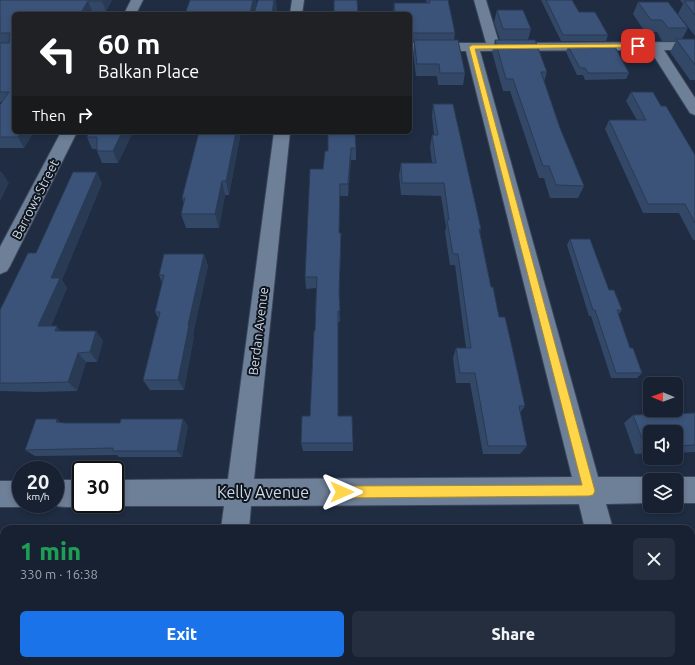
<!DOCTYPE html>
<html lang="en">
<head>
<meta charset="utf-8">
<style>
  :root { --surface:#172132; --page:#242e3e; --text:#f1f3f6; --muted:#9ea3ac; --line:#363e4d; --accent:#1a73e8 }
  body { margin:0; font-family:Ubuntu,sans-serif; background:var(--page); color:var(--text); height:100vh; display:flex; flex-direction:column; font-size:15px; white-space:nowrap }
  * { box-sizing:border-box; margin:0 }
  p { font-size:13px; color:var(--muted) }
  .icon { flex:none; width:22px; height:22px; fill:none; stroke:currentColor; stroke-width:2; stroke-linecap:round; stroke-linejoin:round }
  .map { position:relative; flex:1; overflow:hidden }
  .side { position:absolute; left:0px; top:525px; width:695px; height:140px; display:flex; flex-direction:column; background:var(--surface); border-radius:12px 12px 0 0; box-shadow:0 2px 6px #0003,0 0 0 1px var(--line) }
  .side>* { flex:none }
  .top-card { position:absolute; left:12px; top:12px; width:400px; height:122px; border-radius:6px; box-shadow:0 2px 6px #0003,0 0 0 1px var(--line); background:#202124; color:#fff; overflow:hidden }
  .needle { width:26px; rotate:271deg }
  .tools { position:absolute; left:643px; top:377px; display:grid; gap:8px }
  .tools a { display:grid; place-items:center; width:40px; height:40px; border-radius:6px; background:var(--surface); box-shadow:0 2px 6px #0003,0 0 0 1px var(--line); font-size:20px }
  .speed { position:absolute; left:12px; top:461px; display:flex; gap:8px; font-size:20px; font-weight:700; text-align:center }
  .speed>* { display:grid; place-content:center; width:52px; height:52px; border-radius:50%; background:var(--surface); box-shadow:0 2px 6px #0003,0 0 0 1px var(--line); line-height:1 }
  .speed small { font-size:10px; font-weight:400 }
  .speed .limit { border:2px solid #111; border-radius:6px; background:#fff; color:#111 }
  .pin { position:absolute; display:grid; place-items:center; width:34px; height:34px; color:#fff; margin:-17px; border-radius:8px; box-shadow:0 2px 6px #0006 }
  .me { position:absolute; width:44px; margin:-22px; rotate:90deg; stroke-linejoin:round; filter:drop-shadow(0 0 3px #0008) }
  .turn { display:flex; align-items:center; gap:14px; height:84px; padding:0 20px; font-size:18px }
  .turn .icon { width:52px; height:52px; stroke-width:2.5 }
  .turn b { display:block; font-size:28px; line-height:34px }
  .then { display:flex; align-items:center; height:38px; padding:0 20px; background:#0003; gap:8px; font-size:15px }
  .round { display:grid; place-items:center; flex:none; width:42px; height:42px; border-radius:6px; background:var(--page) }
  .head { display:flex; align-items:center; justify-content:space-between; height:68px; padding:0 20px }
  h1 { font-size:24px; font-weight:800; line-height:30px; color:#1e9e55 }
  .primary-button { display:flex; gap:8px; margin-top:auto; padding:8px 20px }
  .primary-button a { flex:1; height:46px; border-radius:6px; background:var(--accent); color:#fff; font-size:16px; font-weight:800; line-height:46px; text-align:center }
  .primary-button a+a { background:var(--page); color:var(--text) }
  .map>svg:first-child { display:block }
</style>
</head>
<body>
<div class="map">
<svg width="695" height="665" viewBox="0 0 695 665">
  <rect width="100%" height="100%" fill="#1f2c42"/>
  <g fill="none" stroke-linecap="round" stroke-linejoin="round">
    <defs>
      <g id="minor">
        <polygon points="131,0 143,0 136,14 124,14"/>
        <polygon points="292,0 304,0 302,14 290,14"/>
        <polygon points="474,0 486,0 499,43 695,42 695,50 664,50 695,98 695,115 690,113 650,50 480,51 598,477 650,477 658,480 650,480 650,503 606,504 613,529 585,529 579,504 251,506 249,529 221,529 224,506 115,506 109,504 115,504 115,480 228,479 274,132 290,132 254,479 572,477 466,51 410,51 410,43 486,43"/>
        <polygon points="61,132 77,132 10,266 7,271 0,274 0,247"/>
        <polygon points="676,477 695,477 695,503 676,503 676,480 668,480"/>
        <path d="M55,480H81V504H87C77,508 59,508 49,504H55Z"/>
        <polygon points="0,481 21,481 21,504 29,504 21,507 0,507"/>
        <polygon points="203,661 235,661 234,665 202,665"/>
        <polygon points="618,661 650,661 651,665 619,665"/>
      </g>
    </defs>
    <use href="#minor" stroke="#3c4759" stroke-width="2"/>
    <use href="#minor" fill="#6e7f98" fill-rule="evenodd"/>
  </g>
  <g fill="#334767">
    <polygon points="0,0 112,0 106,11 14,14 34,132 24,148 0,148 0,105 2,102 0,102"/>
    <polygon points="426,0 448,0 455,33 454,40 465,73 463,85 438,85 437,76 416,76 413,52 414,42 411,42 410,34 410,14 393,14 394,3 427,3"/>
    <polygon points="541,0 572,0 579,12 608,35 606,41 561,41"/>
    <polygon points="680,0 695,0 695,36 678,14 683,4"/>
    <polygon points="638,2 688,28 682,39 695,39 695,80 690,80 670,52 676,41 662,41 657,32 645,32 633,14"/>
    <polygon points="497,10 531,29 528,40 547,72 544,82 560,128 584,186 578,198 550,198 544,178 539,178 510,91 503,91 492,52 495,40 500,40 494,22"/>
    <polygon points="568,46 629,73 626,79 585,80 583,75 577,75 566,52"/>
    <polygon points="631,92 661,106 695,155 695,240 693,240 679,213 643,213 605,129 609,120 637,120 626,101"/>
    <polygon points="433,104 481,229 480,232 491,287 525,406 520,413 527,446 520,454 483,454 470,383 456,383 453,358 456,348 466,348 455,265 450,265 445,232 446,227 441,196 401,195 399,175 401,163 432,163 430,147 432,135 434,135 432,116"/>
    <polygon points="133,132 118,163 102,163 97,151 97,149 92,149 87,137"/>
    <polygon points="241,132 229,195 225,195 219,228 186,228 181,214 184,203 182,198"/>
    <polygon points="328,132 356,148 356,160 351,160 348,196 340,196 339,233 341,245 339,299 340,322 338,322 338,416 353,443 353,451 303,451 301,443 310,416 315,331 316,288 306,289 305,277 323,169 328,151"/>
    <polygon points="102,183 62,280 67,288 51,326 61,331 96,331 103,341 97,362 86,362 77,391 37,392 0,391 0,310 36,253"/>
    <polygon points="570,239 609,290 622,310 618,315 630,348 642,373 637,378 611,378 591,316 589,316 567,245"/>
    <polygon points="204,254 208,266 193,334 194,336 184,390 150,390 143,380 158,318 155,312 162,283 159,275"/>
    <polygon points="695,413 695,452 676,453 676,432 650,432 650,453 635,454 624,423 633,415"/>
    <polygon points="57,419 61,423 120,423 183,419 188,426 182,457 119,457 117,455 35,456 25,450"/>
    <polygon points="691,536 695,536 695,590 691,578"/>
    <polygon points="695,592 695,610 691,598 691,593"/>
    <polygon points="517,661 566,661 567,665 518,665"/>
  </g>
  <g fill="#293a54">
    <polygon points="103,0 112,0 106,11 102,1"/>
    <polygon points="253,0 256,0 257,3 255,14 250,14"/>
    <polygon points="274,0 276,0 277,10 276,14 272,14"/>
    <polygon points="88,1 92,11 90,14 80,14"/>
    <polygon points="21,132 34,132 24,148 18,137"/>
    <polygon points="122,132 133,132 118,163 113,151"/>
    <polygon points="236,132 241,132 229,195 226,181"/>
    <polygon points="351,148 351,160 348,196 348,184"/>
    <polygon points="1,171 9,183 0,201 0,172"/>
    <polygon points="97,172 102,183 62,280 67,288 47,336 38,326 51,278"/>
    <polygon points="222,181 225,195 219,228 215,214"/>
    <polygon points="341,233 341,245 339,303 339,292"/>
    <polygon points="204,254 208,266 193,334 194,336 184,390 178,380 188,325"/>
    <polygon points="57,326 65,336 55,331"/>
    <polygon points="96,331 103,341 97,362 90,352"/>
    <polygon points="78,353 86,362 77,391 68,382"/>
    <polygon points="57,419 65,426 56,422"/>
    <polygon points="183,419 188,426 182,457 177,451"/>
    <polygon points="153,526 157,529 153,529"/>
    <polygon points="129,661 139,661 138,665 128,665"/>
  </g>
  <g fill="#3b5378" stroke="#293a54">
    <polygon points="0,0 103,0 102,1 88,1 80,14 14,14 14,132 21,132 18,137 0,137 0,105 9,92 0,92 0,43 9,43 10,33 0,33"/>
    <polygon points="190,0 253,0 250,14 185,14"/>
    <polygon points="258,0 274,0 272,14 254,14"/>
    <polygon points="334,0 357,0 358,14 334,14"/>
    <polygon points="429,0 448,0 455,33 412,33 411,24 410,24 410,14 395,14 394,3 430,3"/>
    <polygon points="546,0 572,0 579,12 595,12 608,35 563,35"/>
    <polygon points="684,1 695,1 695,15"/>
    <polygon points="638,2 668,2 688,28 668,28 662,20 651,20"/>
    <polygon points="497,10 523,10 531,29 503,29"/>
    <polygon points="676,39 695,39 695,65"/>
    <polygon points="414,40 458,40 465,73 440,73 439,64 417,64"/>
    <polygon points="495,40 535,40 547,72 541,72 560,128 584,186 556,185 549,166 543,166 513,79 506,79"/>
    <polygon points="614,45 629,73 588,73 585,68 580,68 568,46"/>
    <polygon points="631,92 653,92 661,106 666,106 695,155 695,223 685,204 648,204 609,120 646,120"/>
    <polygon points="433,104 453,104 481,229 479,229 491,287 493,287 499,317 505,317 512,347 525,406 519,406 527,446 488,446 475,373 460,373 456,348 471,348 458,254 453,254 447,220 449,220 444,183 402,183 401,163 436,163 432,135 438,135"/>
    <polygon points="89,132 122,132 113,151 97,151 97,137 87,137"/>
    <polygon points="199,132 236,132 226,181 222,181 215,214 181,214 185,198 182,198"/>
    <polygon points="328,132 355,132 356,148 351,148 348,184 340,184 339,233 341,233 339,292 340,311 338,311 338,416 352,416 353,443 301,443 302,416 310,416 314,331 315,331 317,277 305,277 310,169 323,169 325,151 328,151"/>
    <polygon points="73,172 97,172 51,278 60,278 38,326 57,326 55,331 96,331 90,352 78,353 68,382 27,383 0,383 0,310 28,253 36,253"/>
    <polygon points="570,239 590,239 609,290 614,290 622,310 617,310 630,348 633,348 642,373 616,373 595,310 593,310"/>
    <polygon points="164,254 204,254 188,325 189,325 178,380 143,380 160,312 155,312 164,275 159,275"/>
    <polygon points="695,413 695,445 676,446 676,432 650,432 650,446 645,446 633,415"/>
    <polygon points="36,419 57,419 56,422 65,423 120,423 121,419 183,419 177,451 113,451 113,448 25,450"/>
    <polygon points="73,526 153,526 153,529 72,529"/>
    <polygon points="692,536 695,536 695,545"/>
    <polygon points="74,661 129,661 128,665 73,665"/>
    <polygon points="291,661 338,661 337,662 358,662 358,665 291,665"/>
    <polygon points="525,661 566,661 567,665 526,665"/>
  </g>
  <polygon fill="#ffd54a" stroke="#a68a30" points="638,44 640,45 640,47 475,49 595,491 593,495 589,496 342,498 339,496 337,492 339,488 342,486 582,485 469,47 472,45"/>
  <g text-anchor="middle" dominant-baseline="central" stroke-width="4" stroke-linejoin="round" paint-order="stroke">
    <g font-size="13" fill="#cfd8e6" stroke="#0f151e">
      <text transform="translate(35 199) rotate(-63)">Barrows Street</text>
      <text transform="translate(258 331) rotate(-83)">Berdan Avenue</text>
    </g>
    <g font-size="16" fill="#cfd8e6" stroke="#0f151e">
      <text x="263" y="492">Kelly Avenue</text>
    </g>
  </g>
</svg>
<div class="tools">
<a><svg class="needle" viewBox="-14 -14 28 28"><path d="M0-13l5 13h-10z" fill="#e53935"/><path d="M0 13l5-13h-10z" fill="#9ea3ac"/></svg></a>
<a><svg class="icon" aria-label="sound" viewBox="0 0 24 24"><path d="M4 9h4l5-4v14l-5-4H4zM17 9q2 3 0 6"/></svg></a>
<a><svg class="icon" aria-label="layers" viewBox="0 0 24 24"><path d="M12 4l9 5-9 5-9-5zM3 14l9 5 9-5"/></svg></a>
</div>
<div class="speed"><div>20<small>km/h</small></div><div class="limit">30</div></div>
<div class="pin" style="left:638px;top:46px;background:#d93025"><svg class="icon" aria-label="arrive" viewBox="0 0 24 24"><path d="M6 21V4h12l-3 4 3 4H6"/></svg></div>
<svg class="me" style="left:342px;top:492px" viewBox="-20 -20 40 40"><path d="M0-17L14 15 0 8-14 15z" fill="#ffd54a" stroke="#fff" stroke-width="4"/></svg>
<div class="top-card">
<div class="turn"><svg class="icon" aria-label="left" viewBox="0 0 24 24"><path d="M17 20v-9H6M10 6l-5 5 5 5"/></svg><div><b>60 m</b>Balkan Place</div></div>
<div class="then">Then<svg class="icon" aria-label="right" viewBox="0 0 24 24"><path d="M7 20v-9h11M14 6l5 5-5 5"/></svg></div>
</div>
<section class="side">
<div class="head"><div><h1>1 min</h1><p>330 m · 16:38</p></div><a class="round"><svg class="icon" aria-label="close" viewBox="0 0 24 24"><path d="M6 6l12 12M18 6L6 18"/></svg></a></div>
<div class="primary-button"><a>Exit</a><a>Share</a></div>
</section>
</div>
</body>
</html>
